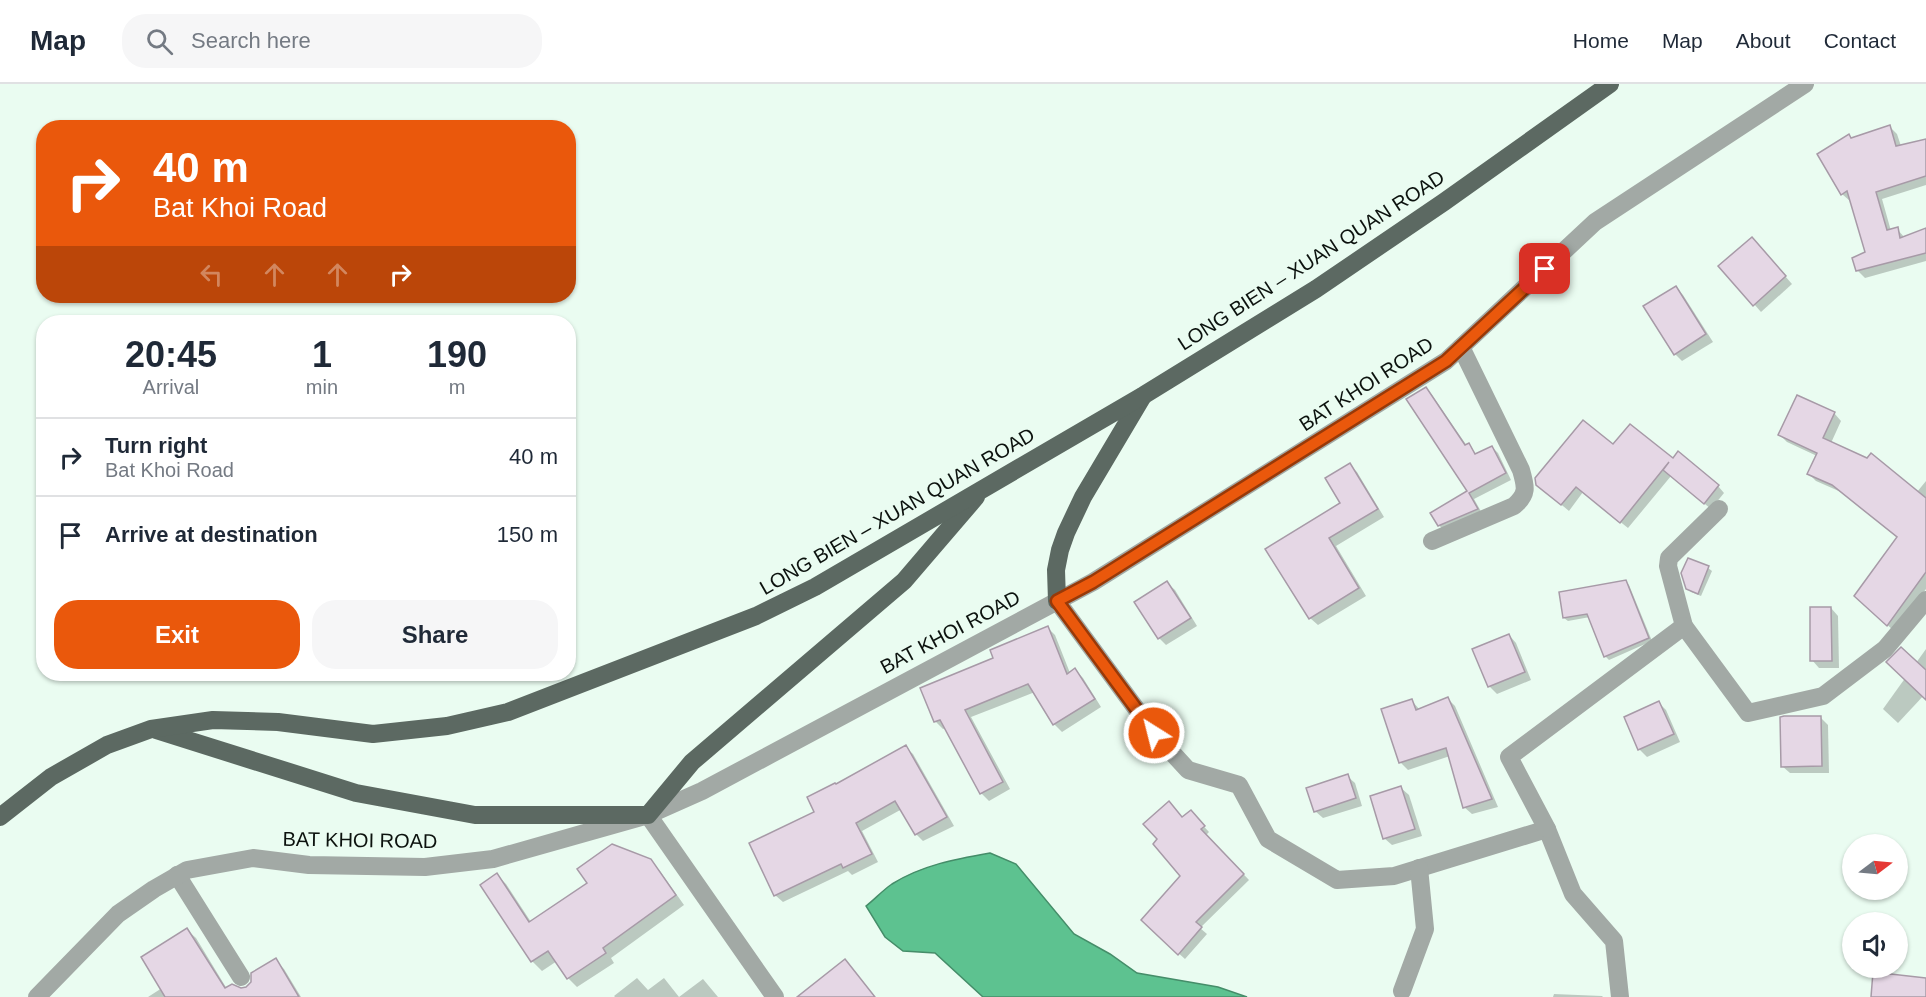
<!DOCTYPE html>
<html lang="en">
<head>
<meta charset="utf-8">
<style>
  :root { --surface:#fff; --page:#f6f6f7; --text:#1f2937; --muted:#747a83; --line:#e0e1e3; --accent:#ea580c }
  body { margin:0; font-family:Arial,sans-serif; background:var(--page); color:var(--text); height:100vh; display:flex; flex-direction:column; font-size:22px; white-space:nowrap }
  * { box-sizing:border-box; margin:0 }
  p { font-size:20px; color:var(--muted) }
  .icon { flex:none; width:33px; height:33px; fill:none; stroke:currentColor; stroke-width:2; stroke-linecap:round; stroke-linejoin:round }
  .map { position:relative; flex:1; overflow:hidden }
  .drawer { position:absolute; left:36px; top:231px; width:540px; height:366px; display:flex; flex-direction:column; background:var(--surface); border-radius:24px; box-shadow:0 2px 4px #0004 }
  .drawer>* { flex:none }
  .hud { position:absolute; left:36px; top:36px; width:540px; height:183px; border-radius:24px; box-shadow:0 2px 4px #0004; background:#ea580c; color:#fff; overflow:hidden }
  .needle { width:39px; rotate:74deg }
  .fabs { position:absolute; left:1842px; top:750px; display:grid; gap:12px }
  .fabs a { display:grid; place-items:center; width:66px; height:66px; border-radius:50%; background:var(--surface); box-shadow:0 2px 4px #0004; font-size:30px }
  .pin { position:absolute; display:grid; place-items:center; width:51px; height:51px; color:#fff; margin:-26px; border-radius:12px; box-shadow:0 3px 9px #0006 }
  .me { position:absolute; width:66px; margin:-33px; rotate:324deg; stroke-linejoin:round; filter:drop-shadow(0 0 4px #0008) }
  .turn { display:flex; align-items:center; gap:21px; height:126px; padding:0 18px; font-size:27px }
  .turn .icon { width:78px; height:78px; stroke-width:2.5 }
  .turn b { display:block; font-size:42px; line-height:51px }
  .lanes { display:flex; align-items:center; height:57px; padding:0 18px; background:#0003; justify-content:center; gap:30px; direction:ltr }
  .lanes .off { opacity:.35 }
  .eta { display:flex; justify-content:space-evenly; align-items:center; height:102px; text-align:center }
  .eta b { font-size:36px; font-weight:700; line-height:42px }
  .button { display:flex; gap:12px; margin-top:auto; padding:12px 18px }
  .button a { flex:1; height:69px; border-radius:24px; background:var(--accent); color:#fff; font-size:24px; font-weight:700; line-height:69px; text-align:center }
  .button a+a { background:var(--page); color:var(--text) }
  ul { padding:0; list-style:none }
  li { display:flex; align-items:center; gap:18px; height:78px; padding:0 18px; border-top:2px solid var(--line) }
  li div { flex:1 }
  li b { display:block; font-size:22px }
  li em { font-style:normal }
  header { display:flex; align-items:center; gap:36px; box-sizing:border-box; height:84px; padding:0 30px; background:var(--surface); border-bottom:2px solid var(--line) }
  header strong { font-size:28px }
  nav { display:flex; gap:33px; margin-inline-start:auto; font-size:21px }
  .search { width:420px; height:54px; background:var(--page); display:flex; align-items:center; gap:15px; box-sizing:border-box; padding:0 21px; border-radius:24px; color:var(--muted); font-size:22px }
  .map>svg:first-child { display:block }
</style>
</head>
<body>
<header>
<strong>Map</strong>
<div class="search"><svg class="icon" aria-label="search" viewBox="0 0 24 24"><circle cx="10" cy="10" r="6"/><path d="M15 15l6 6"/></svg>Search here</div>
<nav><a>Home</a><a>Map</a><a>About</a><a>Contact</a></nav>
</header>
<div class="map">
<svg width="1926" height="913" viewBox="0 0 1926 913">
  <rect width="100%" height="100%" fill="#eafcf1"/>
  <path fill="#5dc290" stroke="#458d69" stroke-width="1.5" d="M990,769L1016,780L1074,850L1110,870L1137,889L1218,903L1247,913H983L935,869L903,867L885,853L866,822C875,815 883,806 892,800C922,781 956,775 990,769Z"/>
  <g fill="#0003">
    <polygon points="1890,43 1897,50 1901,62 1926,57 1926,101 1882,115 1891,147 1897,145 1905,154 1926,146 1926,177 1865,194 1857,186 1867,169 1851,116 1850,117 1842,110 1819,70 1852,55"/>
    <polygon points="1759,162 1792,200 1761,228 1754,220"/>
    <polygon points="1676,204 1683,211 1713,258 1682,277 1675,270"/>
    <polygon points="1426,304 1432,311 1467,362 1469,361 1477,371 1492,363 1498,369 1511,396 1474,415 1483,431 1445,448 1439,441 1470,408"/>
    <polygon points="1834,329 1841,337 1831,359 1917,408 1926,397 1926,505 1895,548 1864,519 1898,454 1841,408 1816,397 1809,390 1817,372 1787,358 1780,351"/>
    <polygon points="1613,362 1673,376 1718,402 1724,409 1711,425 1671,392 1628,444 1583,408 1569,427 1545,407"/>
    <polygon points="1349,381 1357,388 1384,433 1336,462 1366,512 1318,541 1310,534 1267,466 1342,420"/>
    <polygon points="1708,484 1712,487 1701,512 1691,508 1687,504"/>
    <polygon points="1626,498 1629,501 1652,557 1609,576 1605,572 1590,533 1568,537 1564,534"/>
    <polygon points="1167,499 1175,506 1197,542 1166,561 1159,554"/>
    <polygon points="1831,524 1838,532 1839,584 1819,584 1812,576"/>
    <polygon points="1048,544 1055,551 1070,589 1075,586 1083,594 1101,623 1062,648 1054,640 1035,608 971,633 1010,705 989,717 981,709 946,644 943,645 936,638 922,605 995,575"/>
    <polygon points="1509,551 1516,559 1531,596 1497,610 1489,602"/>
    <polygon points="1926,565 1926,609 1898,639 1883,625"/>
    <polygon points="1447,614 1455,622 1498,723 1472,730 1464,723 1450,672 1408,686 1400,678 1412,617 1420,626"/>
    <polygon points="1659,619 1666,626 1680,658 1647,673 1640,666 1626,634"/>
    <polygon points="1821,634 1828,641 1829,689 1790,689 1782,682"/>
    <polygon points="905,663 913,670 954,742 923,757 916,750 902,725 862,747 878,778 852,791 848,787 783,818 775,811 816,728 836,702"/>
    <polygon points="1347,692 1355,699 1362,722 1323,734 1315,727"/>
    <polygon points="1401,704 1409,711 1422,752 1392,761 1384,754"/>
    <polygon points="1196,734 1209,748 1206,751 1249,796 1200,844 1207,850 1185,875 1148,842 1182,792 1183,735"/>
    <polygon points="650,777 660,787 684,821 611,874 614,879 577,903 568,894 557,877 542,887 532,877 482,801 497,791 506,800 531,838"/>
    <polygon points="187,846 196,854 227,905 247,904 275,876 284,885 301,913 148,913 162,904"/>
    <polygon points="637,894 648,906 664,894 679,913 703,895 718,913 615,913 614,912"/>
    <polygon points="1554,910 1602,912 1603,913 1553,913"/>
  </g>
  <g fill="#e5d7e5" stroke="#a79aa7" stroke-width="1.5">
    <polygon points="1890,41 1896,62 1926,55 1926,92 1876,108 1887,146 1898,143 1900,154 1926,144 1926,169 1856,187 1852,174 1865,168 1847,107 1841,111 1817,70 1849,50 1851,54"/>
    <polygon points="1752,153 1786,192 1753,222 1718,182"/>
    <polygon points="1676,202 1706,250 1674,271 1643,222"/>
    <polygon points="1426,303 1465,361 1469,359 1475,370 1492,362 1506,389 1469,409 1478,425 1438,442 1430,429 1467,407 1406,315"/>
    <polygon points="1797,311 1835,328 1823,354 1867,374 1871,369 1926,414 1926,488 1887,542 1854,512 1897,453 1832,401 1807,390 1817,369 1778,351"/>
    <polygon points="1583,336 1613,360 1630,340 1673,374 1678,367 1719,401 1704,420 1663,386 1669,378 1620,439 1576,403 1561,421 1536,401 1535,394"/>
    <polygon points="1350,379 1378,425 1329,454 1359,504 1309,535 1265,465 1340,419 1325,394"/>
    <polygon points="1688,474 1709,482 1698,510 1686,505 1681,489"/>
    <polygon points="1626,496 1649,554 1604,573 1587,530 1563,534 1559,508"/>
    <polygon points="1167,497 1191,534 1158,555 1134,518"/>
    <polygon points="1810,523 1831,523 1832,577 1810,577"/>
    <polygon points="1048,542 1067,590 1075,584 1095,615 1053,641 1028,600 965,626 1003,698 980,710 940,636 934,638 920,604 993,574 990,566"/>
    <polygon points="1509,550 1525,588 1488,603 1472,565"/>
    <polygon points="1901,563 1926,586 1926,616 1886,578"/>
    <polygon points="1448,613 1492,715 1463,724 1446,664 1399,679 1381,625 1412,615 1416,626"/>
    <polygon points="1659,617 1674,650 1638,666 1624,633"/>
    <polygon points="1784,632 1821,632 1822,682 1781,683 1780,633"/>
    <polygon points="906,661 947,733 915,751 895,717 856,739 872,770 843,784 841,780 774,812 749,759 814,728 807,713 835,699 836,700"/>
    <polygon points="1348,690 1356,714 1314,728 1306,704"/>
    <polygon points="1401,702 1415,745 1383,755 1370,712"/>
    <polygon points="1169,717 1182,733 1191,726 1205,742 1201,745 1244,790 1196,838 1202,843 1178,871 1141,836 1180,792 1153,760 1157,755 1143,740"/>
    <polygon points="612,760 651,775 676,811 603,864 606,869 567,895 548,867 531,878 480,801 497,789 529,838 587,799 577,785"/>
    <polygon points="187,844 225,904 232,900 241,904 246,903 251,898 251,889 276,874 299,913 165,913 141,873"/>
    <polygon points="845,875 875,913 797,913"/>
    <polygon points="1873,888 1926,894 1926,913 1871,913"/>
  </g>
  <g fill="none" stroke-linecap="round" stroke-linejoin="round">
    <g stroke="#a2a9a5" stroke-width="18">
      <polyline points="1719,425 1669,474 1668,482 1684,542 1748,629 1823,612 1885,565 1926,516"/>
      <path d="M1432,457L1514,422C1528,410 1526,403 1521,386L1461,263"/>
      <polyline points="1057,517 1154,649 1188,686 1239,701 1268,755 1337,796 1394,792 1547,745 1573,810 1614,857 1620,913"/>
      <polyline points="648,731 775,913"/>
      <polyline points="1547,745 1509,673 1684,542"/>
      <polyline points="177,791 241,893"/>
      <polyline points="1402,907 1425,845 1419,784"/>
      <polyline points="37,913 118,830 154,805 187,786 253,774 309,781 425,783 493,775 648,731 702,707 1093,498 1446,277 1595,138 1805,0"/>
    </g>
    <g stroke="#5c6962" stroke-width="18">
      <polyline points="1057,517 1056,486 1060,466 1066,449 1083,413 1143,312"/>
      <polyline points="156,646 356,709 475,731 648,731 692,678 904,497 976,413"/>
      <polyline points="0,733 51,693 107,661 151,645 213,636 278,638 373,650 447,642 508,628 756,532 815,503 1144,311 1316,205 1444,118 1610,0"/>
    </g>
  </g>
  <g fill="none" stroke-linecap="round" stroke-linejoin="round">
    <defs>
      <polyline id="route" points="1154,649 1057,517 1093,498 1446,277 1545,185"/>
    </defs>
    <use href="#route" stroke="#983908" stroke-width="15"/>
    <use href="#route" stroke="#ea580c" stroke-width="10"/>
  </g>
  <g text-anchor="middle" dominant-baseline="central" stroke-width="6" stroke-linejoin="round" paint-order="stroke">
    <g font-size="20" fill="#0c120e" stroke="#eafcf1">
      <text transform="translate(1311 176) rotate(-33)">LONG BIEN – XUAN QUAN ROAD</text>
      <text transform="translate(1366 300) rotate(-33)">BAT KHOI ROAD</text>
      <text transform="translate(897 427) rotate(-30)">LONG BIEN – XUAN QUAN ROAD</text>
      <text transform="translate(950 548) rotate(-28)">BAT KHOI ROAD</text>
      <text transform="translate(360 756) rotate(1)">BAT KHOI ROAD</text>
    </g>
  </g>
</svg>
<div class="fabs">
<a><svg class="needle" viewBox="-14 -14 28 28"><path d="M0-13l5 13h-10z" fill="#e53935"/><path d="M0 13l5-13h-10z" fill="#747a83"/></svg></a>
<a><svg class="icon" aria-label="sound" viewBox="0 0 24 24"><path d="M4 9h4l5-4v14l-5-4H4zM17 9q2 3 0 6"/></svg></a>
</div>
<div class="pin" style="left:1545px;top:185px;background:#d93025"><svg class="icon" aria-label="arrive" viewBox="0 0 24 24"><path d="M6 21V4h12l-3 4 3 4H6"/></svg></div>
<svg class="me" style="left:1154px;top:649px" viewBox="-20 -20 40 40"><circle r="17" fill="#ea580c" stroke="#fff" stroke-width="3"/><path d="M0-11L8 9 0 5-8 9z" fill="#fff"/></svg>
<div class="hud">
<div class="turn"><svg class="icon" aria-label="right" viewBox="0 0 24 24"><path d="M7 20v-9h11M14 6l5 5-5 5"/></svg><div><b>40 m</b>Bat Khoi Road</div></div>
<div class="lanes"><svg class="icon off" aria-label="left" viewBox="0 0 24 24"><path d="M17 20v-9H6M10 6l-5 5 5 5"/></svg><svg class="icon off" aria-label="ahead" viewBox="0 0 24 24"><path d="M12 20V5M6 11l6-6 6 6"/></svg><svg class="icon off" aria-label="ahead" viewBox="0 0 24 24"><path d="M12 20V5M6 11l6-6 6 6"/></svg><svg class="icon" aria-label="right" viewBox="0 0 24 24"><path d="M7 20v-9h11M14 6l5 5-5 5"/></svg></div>
</div>
<section class="drawer">
<div class="eta">
<div><b>20:45</b><p>Arrival</p></div>
<div><b>1</b><p>min</p></div>
<div><b>190</b><p>m</p></div>
</div>
<ul>
<li><svg class="icon" aria-label="right" viewBox="0 0 24 24"><path d="M7 20v-9h11M14 6l5 5-5 5"/></svg><div><b>Turn right</b><p>Bat Khoi Road</p></div><em>40 m</em></li>
<li><svg class="icon" aria-label="arrive" viewBox="0 0 24 24"><path d="M6 21V4h12l-3 4 3 4H6"/></svg><div><b>Arrive at destination</b></div><em>150 m</em></li>
</ul>
<div class="button"><a>Exit</a><a>Share</a></div>
</section>
</div>
</body>
</html>
